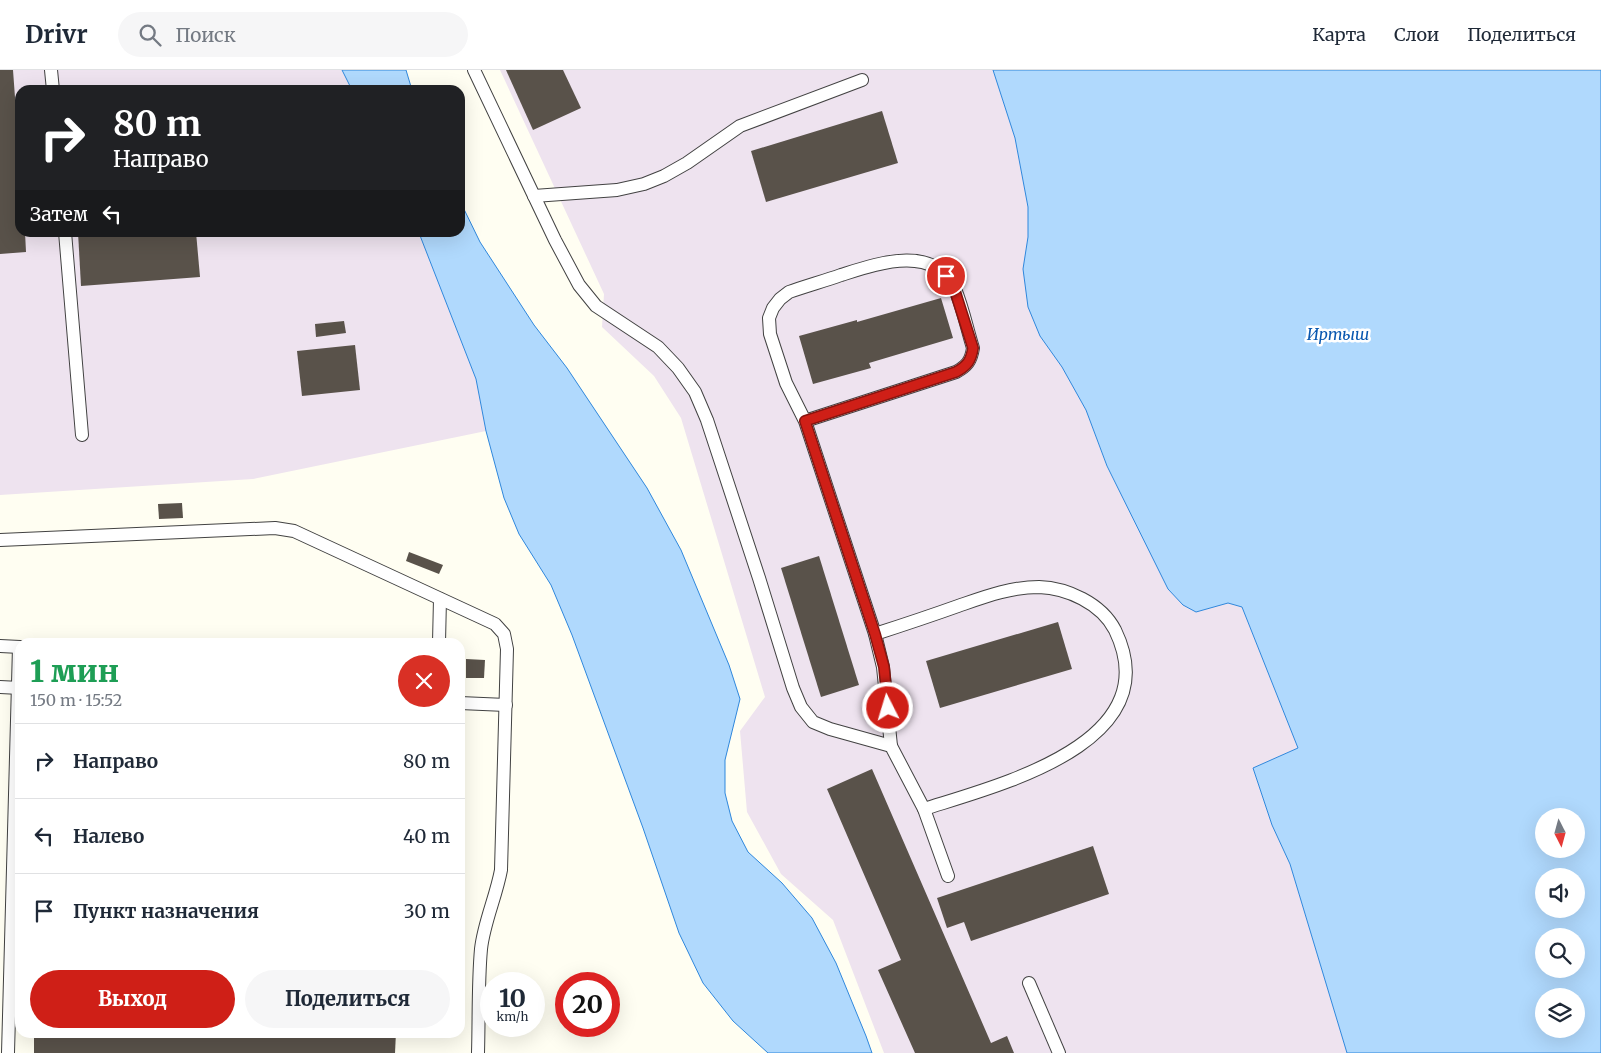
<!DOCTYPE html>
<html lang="ru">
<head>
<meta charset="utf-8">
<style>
  :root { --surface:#fff; --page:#f6f6f7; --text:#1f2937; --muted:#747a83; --line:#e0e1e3; --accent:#cf1f17 }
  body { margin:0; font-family:Merriweather,serif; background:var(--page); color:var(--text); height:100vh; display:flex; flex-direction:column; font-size:19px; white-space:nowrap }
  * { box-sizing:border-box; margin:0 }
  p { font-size:16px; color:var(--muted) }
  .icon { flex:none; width:28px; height:28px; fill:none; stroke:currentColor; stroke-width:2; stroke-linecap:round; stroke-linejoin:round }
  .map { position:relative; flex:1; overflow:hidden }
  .side { position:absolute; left:15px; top:568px; width:450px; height:400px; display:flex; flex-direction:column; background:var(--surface); border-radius:15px; box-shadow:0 5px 20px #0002 }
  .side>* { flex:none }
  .banner { position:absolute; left:15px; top:15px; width:450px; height:152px; border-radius:15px; box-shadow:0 5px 20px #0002; background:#202124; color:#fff; overflow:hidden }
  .needle { width:32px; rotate:174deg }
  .controls { position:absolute; left:1535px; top:738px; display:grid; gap:10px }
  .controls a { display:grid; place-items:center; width:50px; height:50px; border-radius:50%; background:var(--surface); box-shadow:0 5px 20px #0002; font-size:25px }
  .speed { position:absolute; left:480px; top:902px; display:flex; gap:10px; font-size:25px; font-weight:700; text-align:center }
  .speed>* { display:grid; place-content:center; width:65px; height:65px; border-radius:50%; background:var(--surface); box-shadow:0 5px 20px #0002; line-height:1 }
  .speed small { font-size:12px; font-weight:400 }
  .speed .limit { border:8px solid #d22; background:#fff; color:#111 }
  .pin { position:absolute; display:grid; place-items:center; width:42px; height:42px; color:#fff; margin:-21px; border:2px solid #fff; border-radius:50%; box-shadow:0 1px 5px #0007 }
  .me { position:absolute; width:55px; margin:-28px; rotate:355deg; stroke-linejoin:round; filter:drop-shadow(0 0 4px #0008) }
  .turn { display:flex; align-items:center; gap:18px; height:105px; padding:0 15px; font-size:22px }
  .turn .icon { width:65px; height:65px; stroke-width:2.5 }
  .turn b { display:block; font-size:35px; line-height:42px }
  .then { display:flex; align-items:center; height:48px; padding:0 15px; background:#0003; gap:10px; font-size:19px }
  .round { display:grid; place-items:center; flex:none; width:52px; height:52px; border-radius:26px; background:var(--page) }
  .overview { display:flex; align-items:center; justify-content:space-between; height:85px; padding:0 15px }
  h1 { font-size:30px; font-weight:800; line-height:38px; color:#1e9e55 }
  .button { display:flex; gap:10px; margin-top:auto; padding:10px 15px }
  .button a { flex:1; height:58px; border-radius:30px; background:var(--accent); color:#fff; font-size:20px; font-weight:800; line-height:58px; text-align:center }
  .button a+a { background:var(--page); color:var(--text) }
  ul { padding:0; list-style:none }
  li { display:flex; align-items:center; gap:15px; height:75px; padding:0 15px; border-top:1px solid var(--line) }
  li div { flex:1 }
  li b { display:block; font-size:19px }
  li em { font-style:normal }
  header { display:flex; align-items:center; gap:30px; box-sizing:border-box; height:70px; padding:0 25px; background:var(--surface); border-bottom:1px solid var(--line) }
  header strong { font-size:24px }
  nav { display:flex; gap:28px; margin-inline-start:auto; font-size:18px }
  .search { width:350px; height:45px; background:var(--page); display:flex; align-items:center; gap:12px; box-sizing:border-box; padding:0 18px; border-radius:28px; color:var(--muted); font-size:19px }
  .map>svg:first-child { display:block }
</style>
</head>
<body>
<header>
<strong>Drivr</strong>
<div class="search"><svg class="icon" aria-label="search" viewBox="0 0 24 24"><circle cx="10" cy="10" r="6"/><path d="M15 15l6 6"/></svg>Поиск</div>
<nav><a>Карта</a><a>Слои</a><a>Поделиться</a></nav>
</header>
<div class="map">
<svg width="1601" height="983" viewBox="0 0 1601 983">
  <rect width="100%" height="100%" fill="#fffef2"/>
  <g fill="#eee3ef">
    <polygon points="0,0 342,0 352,20 20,20 20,162 419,163 476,309 486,361 253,409 0,425"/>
    <polygon points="500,0 993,0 1015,68 1021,99 1028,137 1028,167 1040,266 1062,297 1086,340 1107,397 1123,426 1196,542 1228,533 1242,537 1298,678 1253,698 1272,755 1290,794 1347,983 884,983 833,850 781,804 747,742 740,661 765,627 681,348 654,306 602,257 604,224"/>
  </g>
  <g fill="#b0d9fd" stroke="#2f87dc" fill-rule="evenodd">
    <polygon points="342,0 406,0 412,20 352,20"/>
    <path d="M993,0H1601V983H1347L1290,794L1272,755L1253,698L1298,678L1242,537L1228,533L1196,542L1183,535L1168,519L1107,396L1086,340L1062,297L1040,266L1028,237L1023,199L1028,167V137L1015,68ZM1544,746H1576V779H1544ZM1544,806H1576V839H1544ZM1544,866H1576V899H1544ZM1544,926H1576V959H1544Z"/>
    <polygon points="460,131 480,172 534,255 567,298 647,418 681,480 729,595 740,629 725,690 725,723 732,751 748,782 782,813 812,848 836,893 866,966 872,983 768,983 733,951 703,913 679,863 643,758 572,565 551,515 519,464 504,428 486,361 476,309 419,163 460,162"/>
  </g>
  <g fill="#59524a">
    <polygon points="0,0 13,0 20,96 20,162 25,162 26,182 0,184"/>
    <polygon points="506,0 563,0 581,38 533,60"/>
    <polygon points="882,41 898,93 766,132 751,81"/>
    <polygon points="78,162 196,162 200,207 81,216"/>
    <polygon points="941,228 953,268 869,293 871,298 813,314 799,266 857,250 857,252"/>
    <polygon points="344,251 346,263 316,267 315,254"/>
    <polygon points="355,275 360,320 302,326 297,281"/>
    <polygon points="182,433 183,448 159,449 158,434"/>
    <polygon points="409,482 443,495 439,504 406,491"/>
    <polygon points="819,486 859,615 821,627 781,498"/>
    <polygon points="1058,552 1072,599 940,638 926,591"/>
    <polygon points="466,589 485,590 484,608 466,608"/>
    <polygon points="872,699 991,973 1007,966 1014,983 915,983 878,900 901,890 827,719"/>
    <polygon points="1093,776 1109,824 971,871 964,852 947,858 937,828"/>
    <polygon points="34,962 396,962 395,983 34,983"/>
  </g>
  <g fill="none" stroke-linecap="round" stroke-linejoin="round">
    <defs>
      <g id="service">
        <polyline points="51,0 53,20"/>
        <polyline points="474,0 555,170 579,215 596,236 658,277 678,298 695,322 707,350 759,508 793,618 801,637 813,652 830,659 891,676 924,739 948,806"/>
        <polyline points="534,126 617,120 644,114 664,106 687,93 740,56 862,10"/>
        <polyline points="65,162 82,365"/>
        <path d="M805,351L956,302C967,296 971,291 973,278C967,259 963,238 955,219C934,173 876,194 841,205C824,211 806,216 789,222L780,229L773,238L769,248L770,264L786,313L805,351L875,564L883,597L891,676"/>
        <path d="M0,470L275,458L294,461L495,554L504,564L507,579L501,800C496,827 484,852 481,879C478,912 479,949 478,983"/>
        <path d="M875,564C903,555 930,546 958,536C984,527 1010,517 1039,517C1067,518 1101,533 1115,560C1170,673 999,715 924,739"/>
        <polyline points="439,572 440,529"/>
        <polyline points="0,576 20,577"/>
        <polyline points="0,617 20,618"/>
        <polyline points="460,633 506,635"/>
        <polyline points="1029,913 1059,983"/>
        <polyline points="8,983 19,577"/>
      </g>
    </defs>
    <use href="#service" stroke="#424242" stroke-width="14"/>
    <use href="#service" stroke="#fff" stroke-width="12"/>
  </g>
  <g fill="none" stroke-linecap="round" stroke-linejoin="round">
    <defs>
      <path id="route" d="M888,638L884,597L875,564L805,351L956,302C967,296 971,291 973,278L954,218L946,206"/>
    </defs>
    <use href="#route" stroke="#87140f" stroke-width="12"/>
    <use href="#route" stroke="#cf1f17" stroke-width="9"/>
  </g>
  <g text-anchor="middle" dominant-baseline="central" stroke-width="5" stroke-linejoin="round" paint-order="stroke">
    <g font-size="16" font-style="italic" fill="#0a58b0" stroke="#fff">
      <text x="1338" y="264">Иртыш</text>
    </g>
  </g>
</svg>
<div class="controls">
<a><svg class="needle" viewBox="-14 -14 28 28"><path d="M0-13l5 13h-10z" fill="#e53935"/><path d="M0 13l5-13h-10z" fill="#747a83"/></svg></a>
<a><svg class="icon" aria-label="sound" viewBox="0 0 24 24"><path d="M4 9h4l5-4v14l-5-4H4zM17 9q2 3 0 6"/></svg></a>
<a><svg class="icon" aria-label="search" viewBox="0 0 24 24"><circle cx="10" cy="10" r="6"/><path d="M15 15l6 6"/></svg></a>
<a><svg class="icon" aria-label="layers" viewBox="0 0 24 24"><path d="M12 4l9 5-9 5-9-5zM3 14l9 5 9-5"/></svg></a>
</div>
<div class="speed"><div>10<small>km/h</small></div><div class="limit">20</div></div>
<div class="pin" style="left:946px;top:206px;background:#d93025"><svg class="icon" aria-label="arrive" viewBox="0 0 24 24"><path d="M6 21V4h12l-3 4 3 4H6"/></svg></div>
<svg class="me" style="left:888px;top:638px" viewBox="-20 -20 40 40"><circle r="17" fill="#cf1f17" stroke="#fff" stroke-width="3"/><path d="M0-11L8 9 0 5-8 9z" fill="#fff"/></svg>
<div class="banner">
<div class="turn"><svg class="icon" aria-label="right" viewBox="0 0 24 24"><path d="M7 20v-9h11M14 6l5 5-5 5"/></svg><div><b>80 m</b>Направо</div></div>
<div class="then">Затем<svg class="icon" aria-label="left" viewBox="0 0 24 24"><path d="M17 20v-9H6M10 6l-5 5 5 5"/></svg></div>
</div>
<section class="side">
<div class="overview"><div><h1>1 мин</h1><p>150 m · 15:52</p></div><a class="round" style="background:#d93025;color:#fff"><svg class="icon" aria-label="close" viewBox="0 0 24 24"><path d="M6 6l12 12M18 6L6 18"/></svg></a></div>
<ul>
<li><svg class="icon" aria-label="right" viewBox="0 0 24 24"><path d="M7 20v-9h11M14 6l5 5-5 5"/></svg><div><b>Направо</b></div><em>80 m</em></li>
<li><svg class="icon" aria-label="left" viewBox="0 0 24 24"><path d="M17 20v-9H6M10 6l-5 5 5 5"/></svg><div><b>Налево</b></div><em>40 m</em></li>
<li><svg class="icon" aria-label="arrive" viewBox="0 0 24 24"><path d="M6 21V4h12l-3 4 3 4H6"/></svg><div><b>Пункт назначения</b></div><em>30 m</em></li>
</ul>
<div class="button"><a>Выход</a><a>Поделиться</a></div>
</section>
</div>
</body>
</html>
